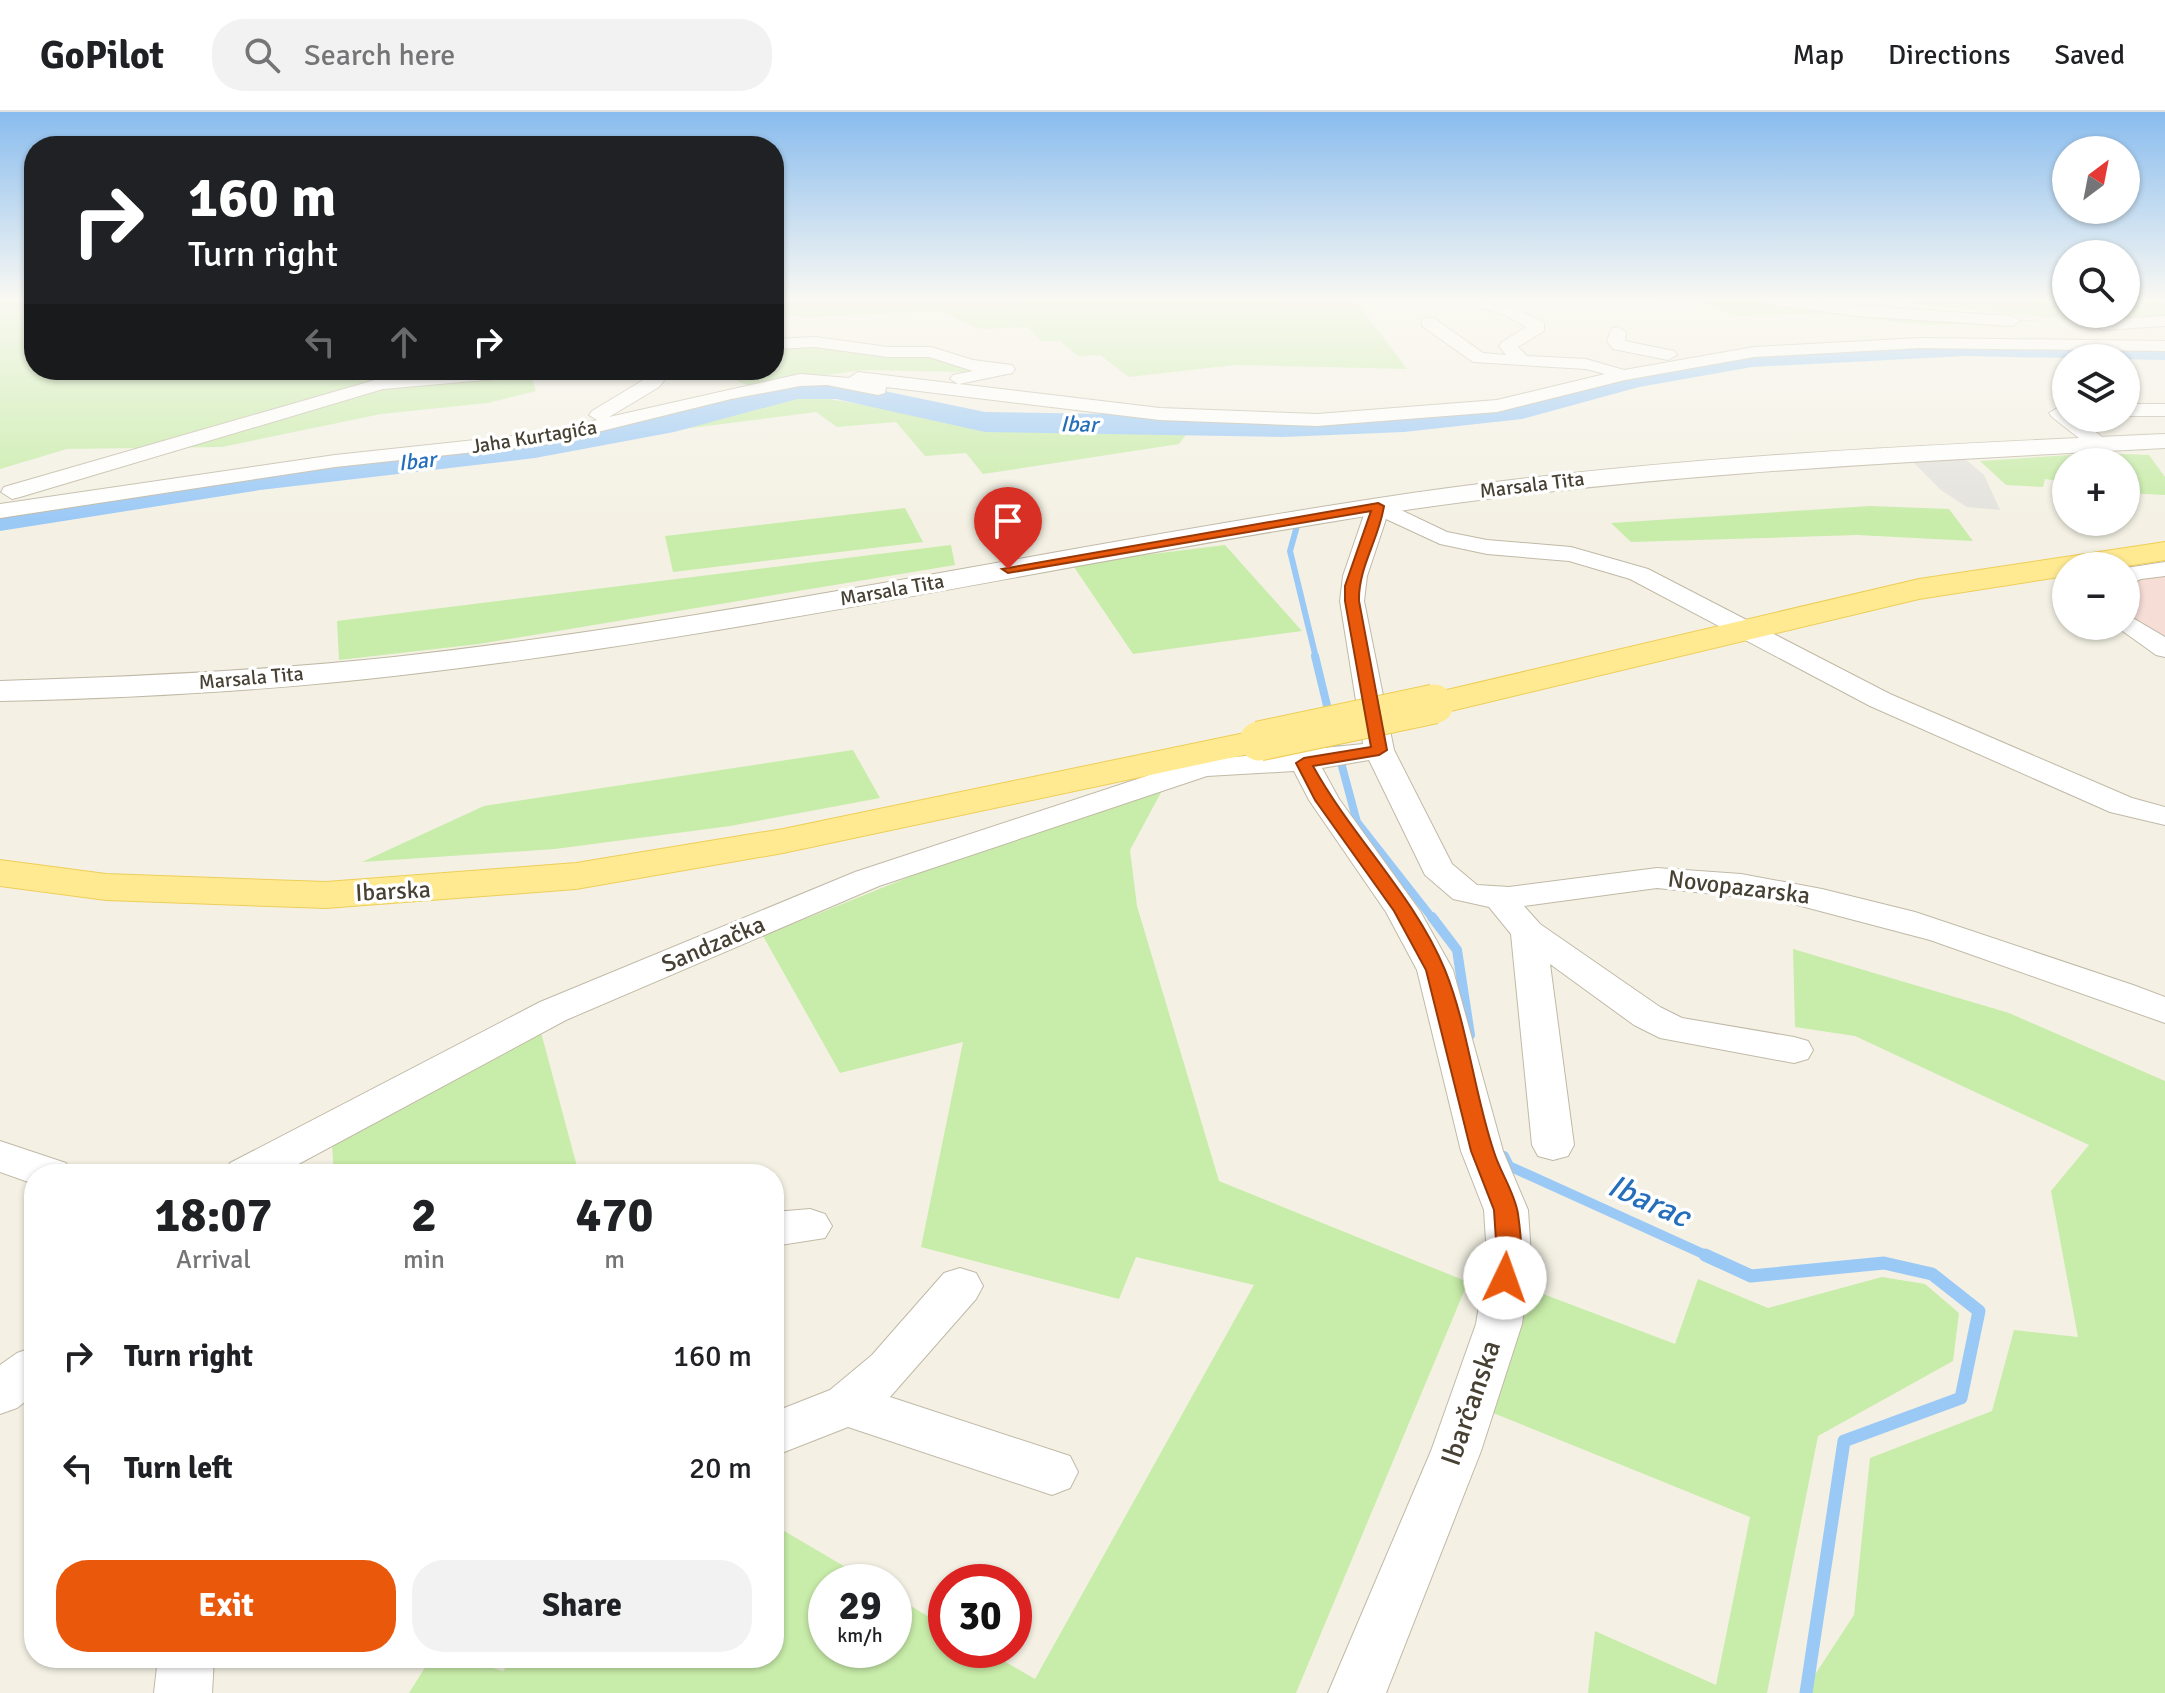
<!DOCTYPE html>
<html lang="en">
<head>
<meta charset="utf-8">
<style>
  :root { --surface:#fff; --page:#f2f2f2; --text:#202124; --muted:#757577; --line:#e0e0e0; --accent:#ea580c }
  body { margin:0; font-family:Signika,sans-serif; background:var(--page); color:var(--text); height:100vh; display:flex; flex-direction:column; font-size:30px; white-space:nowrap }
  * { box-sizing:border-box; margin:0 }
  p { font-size:26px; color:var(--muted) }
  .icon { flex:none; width:44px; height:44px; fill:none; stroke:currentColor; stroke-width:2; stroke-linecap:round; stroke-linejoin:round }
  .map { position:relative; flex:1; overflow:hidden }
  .side { position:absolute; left:24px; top:1052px; width:760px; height:504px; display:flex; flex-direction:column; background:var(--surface); border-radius:32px; box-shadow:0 2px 6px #0004 }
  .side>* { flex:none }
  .top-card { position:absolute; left:24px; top:24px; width:760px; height:244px; border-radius:32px; box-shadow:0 2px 6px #0004; background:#202124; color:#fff; overflow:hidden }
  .needle { width:52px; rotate:32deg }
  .buttons { position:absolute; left:2052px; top:24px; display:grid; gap:16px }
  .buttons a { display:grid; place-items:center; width:88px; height:88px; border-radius:50%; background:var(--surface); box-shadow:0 2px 6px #0004; font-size:40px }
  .speed { position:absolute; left:808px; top:1452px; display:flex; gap:16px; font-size:40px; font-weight:700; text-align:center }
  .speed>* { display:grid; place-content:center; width:104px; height:104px; border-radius:50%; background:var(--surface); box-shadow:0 2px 6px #0004; line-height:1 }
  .speed small { font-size:20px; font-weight:400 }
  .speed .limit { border:12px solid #d22; background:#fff; color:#111 }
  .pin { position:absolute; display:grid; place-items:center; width:68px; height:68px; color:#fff; margin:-82px -34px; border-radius:50% 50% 50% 0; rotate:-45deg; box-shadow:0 0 8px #0007 }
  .pin .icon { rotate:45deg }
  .me { position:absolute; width:88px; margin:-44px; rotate:3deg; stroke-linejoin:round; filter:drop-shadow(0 0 6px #0008) }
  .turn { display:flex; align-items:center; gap:28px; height:168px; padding:0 32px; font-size:36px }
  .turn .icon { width:104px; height:104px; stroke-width:2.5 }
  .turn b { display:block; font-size:56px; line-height:68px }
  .lanes { display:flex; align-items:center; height:76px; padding:0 32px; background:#0003; justify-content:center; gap:40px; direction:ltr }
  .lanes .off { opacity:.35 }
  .eta { display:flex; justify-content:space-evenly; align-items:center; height:136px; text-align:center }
  .eta b { font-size:48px; font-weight:800; line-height:56px }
  .primary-button { display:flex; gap:16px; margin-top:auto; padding:16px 32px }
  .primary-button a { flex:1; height:92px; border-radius:32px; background:var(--accent); color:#fff; font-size:32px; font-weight:800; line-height:92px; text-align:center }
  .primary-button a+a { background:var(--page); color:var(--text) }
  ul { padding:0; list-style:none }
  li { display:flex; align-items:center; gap:24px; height:112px; padding:0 32px }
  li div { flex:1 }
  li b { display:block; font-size:30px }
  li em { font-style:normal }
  header { display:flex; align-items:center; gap:48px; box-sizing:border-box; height:112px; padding:0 40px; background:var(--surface); border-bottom:2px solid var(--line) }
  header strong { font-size:38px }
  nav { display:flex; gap:44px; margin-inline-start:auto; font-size:28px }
  .search { width:560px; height:72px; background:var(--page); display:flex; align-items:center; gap:20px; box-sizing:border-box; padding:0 28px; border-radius:32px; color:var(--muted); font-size:30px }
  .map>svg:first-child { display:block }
</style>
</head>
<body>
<header>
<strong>GoPilot</strong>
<div class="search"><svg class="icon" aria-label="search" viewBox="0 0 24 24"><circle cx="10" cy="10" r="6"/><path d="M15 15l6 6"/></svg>Search here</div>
<nav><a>Map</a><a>Directions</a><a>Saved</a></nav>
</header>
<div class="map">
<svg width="2165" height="1581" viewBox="0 0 2165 1581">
  <rect width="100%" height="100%" fill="#f4f1e4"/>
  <polygon fill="#f6ddd6" points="2165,455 2165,527 2126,504 2126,458"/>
  <g fill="#c8eca9">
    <polygon points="0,187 34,187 34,258 534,258 531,263 536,279 488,291 381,302 222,335 67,337 0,357"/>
    <polygon points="774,187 1354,187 1407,257 1235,253 1129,265 1100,243 1078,244 1060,229 1041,229 1028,215 980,217 939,199 807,205 774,202"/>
    <polygon points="1614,187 1769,187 1884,200 2048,209 1925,213 1820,201 1735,204 1702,191"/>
    <polygon points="1865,187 2066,187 2066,202 2126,202 2126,187 2165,187 2165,207 2116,212"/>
    <path d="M774,231L786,237C829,220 940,246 989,255L963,260L864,258L747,273L737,269L734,262L719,258H774Z"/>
    <polygon points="812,284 985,314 1084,322 1187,321 1179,332 983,362 966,341 925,344 896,310 837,315 816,300 628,324 787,285"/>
    <polygon points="2100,341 2149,343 2165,365 2165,383 2126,381 2126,350 2066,350 2066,370 2045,367 2043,375 2006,373 1980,349"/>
    <polygon points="1870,394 1949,397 1973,429 1857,423 1631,430 1611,411"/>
    <polygon points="905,396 923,430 673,460 665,424"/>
    <polygon points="951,433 955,453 479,532 339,548 337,509"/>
    <polygon points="1225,433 1302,519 1133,542 1072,452"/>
    <polygon points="853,638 880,686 730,714 555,737 362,750 484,694"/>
    <polygon points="1165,673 1130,738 1137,794 1219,1069 1468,1170 1296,1581 409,1581 431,1546 458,1546 503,1559 514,1546 774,1546 774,1413 871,1470 826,1470 826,1538 894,1538 894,1484 946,1515 946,1538 985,1538 1035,1567 1254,1173 1136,1145 1119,1187 921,1135 963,930 840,961 763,824 936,754"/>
    <polygon points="1793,837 2009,901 2165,969 2165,1581 1803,1581 1854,1503 1870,1346 1992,1299 2014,1218 2078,1225 2051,1079 2089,1033 1855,924 1795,915"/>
    <polygon points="539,913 579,1062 334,1062 331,1019"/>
    <polygon points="1882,1165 1925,1172 1959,1201 1953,1249 1818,1324 1767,1581 1588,1581 1595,1519 1716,1573 1750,1405 1471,1292 1517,1172 1675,1232 1698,1167 1768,1196"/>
  </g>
  <polygon fill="#e4e2dd" points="1965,347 1984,363 2000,398 1967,395 1941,378 1912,349"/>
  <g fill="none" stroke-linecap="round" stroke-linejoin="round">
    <polyline stroke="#9bc9f6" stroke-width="5" points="1301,315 1305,321"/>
    <polyline stroke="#9bc9f6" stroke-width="6" points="1297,414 1290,439 1316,546"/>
    <g stroke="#9bc9f6" stroke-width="8">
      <polyline points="1315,544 1330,606"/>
      <polyline points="1333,621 1357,710 1433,807"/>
    </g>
    <g stroke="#9bc9f6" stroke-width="10">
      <polyline points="1432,805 1457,838 1470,923"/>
      <polyline points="1504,1044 1509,1054 1710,1145"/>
    </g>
    <polyline stroke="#9bc9f6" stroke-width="13" points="1705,1143 1751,1164 1884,1151 1932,1162 1979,1199 1961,1286 1844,1329 1806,1581"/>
    <polygon fill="#9bc9f6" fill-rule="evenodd" points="1965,226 2165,230 2165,248 1965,244 1752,255 1639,275 1522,307 1404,320 1282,325 985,320 836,287 797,287 674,320 535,346 260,378 0,419 0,397 260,356 535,326 672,301 796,269 836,269 985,300 1282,305 1404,300 1521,288 1636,257 1752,237"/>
    <defs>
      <g id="minor">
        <path d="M1452,187C1486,185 1515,194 1544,211V219L1518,235L1527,244L1586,247L1624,258L1754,235L1920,226L2165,229V239L1920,236L1754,245L1625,268L1497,300L1317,314L1160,308L886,275L885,281L878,283L827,273L800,274L731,287L549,332L335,355L0,406V392L335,343L549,320L597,308L589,303L592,299L645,267L654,258L670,261L659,275L609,305L800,262L849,266L858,260L958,272L950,267L953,263L973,259L929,245H888L815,235L774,237V227L815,225L888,235H931L973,248L1012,253L1015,257L1012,261L959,272L1160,296L1317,302L1497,288L1605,262L1586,257L1473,250L1422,214V206H1434L1483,241L1506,243L1499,234L1502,230L1526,215L1505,203Z"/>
        <polygon points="1761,187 1802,187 1858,194 2012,204 2020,209 2012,214 1858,204 1769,192"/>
        <polygon points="2165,204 2165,214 2102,218 2094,213 2102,208"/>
        <polygon points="1618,215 1626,220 1625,229 1674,239 1677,243 1668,248 1613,237 1607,229 1612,216"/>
        <polygon points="478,258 549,258 540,263 383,277 20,385 12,387 1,380 4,375 382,266"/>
        <polygon points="2066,291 2066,306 2078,306 2107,329 2110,333 2107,337 2093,337 2052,305 2049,301"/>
        <rect x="2126" y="292" width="39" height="12"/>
        <path d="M1378,387L1447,420L1487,428L1571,435L1648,457L1890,582L2132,686L2165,695V713L2110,700L1870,594L1630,467L1569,449L1487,442L1440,432L1386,407L1367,464L1364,489L1394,638L1452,752L1477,773L1509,775L1657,756L1741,762L1822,777L1915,800L2133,873L2165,885V911L1930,828L1782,789L1657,776L1524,794L1540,812L1660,895L1682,906L1794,925L1808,929L1813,938L1808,947L1794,951L1660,926L1634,913L1550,852L1574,1033L1568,1044L1553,1048L1538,1044L1532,1033L1511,822L1489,795L1453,787L1425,763L1369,648L1322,656L1339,687L1420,799L1453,858L1503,1039L1528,1098L1531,1144L1522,1212L1481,1339L1386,1581H1328L1431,1339L1476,1212L1487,1144L1484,1098L1461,1039L1417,858L1386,800L1309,688L1294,659L1207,664L879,774L566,908L280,1062H224L230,1051L540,890L855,760L1186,651L1180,643L1185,637C1198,633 1204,635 1213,646H1226L1363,632L1340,489L1343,464L1367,394Z"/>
        <polygon points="2165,450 2165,464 2141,467 2126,474 2126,456"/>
        <polygon points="2126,502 2165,525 2165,545 2156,543 2117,515 2126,514"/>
        <polygon points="0,1029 66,1051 72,1062 34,1062 34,1072 0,1060"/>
        <polygon points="810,1097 825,1102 832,1114 825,1126 774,1134 774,1100"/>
        <polygon points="960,1156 976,1161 983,1174 976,1187 890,1285 1070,1344 1078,1360 1070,1376 1052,1383 848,1315 774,1344 774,1300 830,1278 872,1243 944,1161"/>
        <polygon points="34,1235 34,1283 17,1296 0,1302 0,1253 17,1241"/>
        <polygon points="158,1546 214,1546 212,1581 154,1581"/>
      </g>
      <path id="tertiary" d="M2165,322V336C1902,350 1639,362 1379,402C1050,454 725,527 394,564C263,579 132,586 0,589V569C132,565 263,559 394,545C725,508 1050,436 1379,386C1639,346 1902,334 2165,322Z"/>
      <g id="primary">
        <polygon points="2165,430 2165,448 2126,454 2066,454 2066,464 1919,487 1434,603 1421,600 1416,592 1421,584 1434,581 1919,467"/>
        <polygon points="1259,618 1272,621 1278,629 1272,637 783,741 576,777 326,796 106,788 0,774 0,748 106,762 326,770 576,751 783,717"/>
      </g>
    </defs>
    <use href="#minor" stroke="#c0b9a6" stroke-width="2"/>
    <use href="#tertiary" stroke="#c0b9a6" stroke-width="2"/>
    <use href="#primary" stroke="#eece58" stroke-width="2"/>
    <use href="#minor" fill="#fff" fill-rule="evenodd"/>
    <use href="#tertiary" fill="#fff" fill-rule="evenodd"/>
    <use href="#primary" fill="#ffea92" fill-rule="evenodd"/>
    <defs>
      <polyline id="primary-bridge" points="1259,629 1434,592"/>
    </defs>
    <use href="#primary-bridge" stroke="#eece58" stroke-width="41" stroke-linecap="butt"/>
    <use href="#primary-bridge" stroke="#ffea92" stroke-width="39"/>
  </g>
  <linearGradient id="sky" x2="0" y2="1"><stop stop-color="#89bcee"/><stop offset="0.46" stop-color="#faf9f3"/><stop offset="1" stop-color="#faf9f3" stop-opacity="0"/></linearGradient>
  <rect width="2165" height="408" fill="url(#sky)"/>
  <path fill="#ea580c" stroke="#983908" stroke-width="2" d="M1378,391L1384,394C1379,427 1358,456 1359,489L1387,638L1379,643L1313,654C1352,725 1414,783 1445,858C1468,915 1474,981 1494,1040C1500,1060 1515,1081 1518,1102C1521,1124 1525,1153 1514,1173L1505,1176L1497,1173L1493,1166L1497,1144L1494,1098L1471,1039L1426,858L1394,799L1315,688L1296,651L1304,646L1371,635L1345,489V474L1371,399L1008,461L1002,457Z"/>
  <g text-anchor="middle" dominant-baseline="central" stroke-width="7" stroke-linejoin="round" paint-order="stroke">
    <g font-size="20" fill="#474134" stroke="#fff">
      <text transform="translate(534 325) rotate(-9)">Jaha Kurtagića</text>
      <text transform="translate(1532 373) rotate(-7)">Marsala Tita</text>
      <text transform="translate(892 478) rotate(-10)">Marsala Tita</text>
      <text transform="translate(251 566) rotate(-5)">Marsala Tita</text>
    </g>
    <g font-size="22" font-style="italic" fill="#246ebc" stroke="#fff">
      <text transform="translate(1079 312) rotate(1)">Ibar</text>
      <text transform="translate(417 349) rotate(-6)">Ibar</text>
    </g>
    <g font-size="24" fill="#474134" stroke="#fff">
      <text transform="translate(1739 775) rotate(7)">Novopazarska</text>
      <text transform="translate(393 779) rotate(-3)">Ibarska</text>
      <text transform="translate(713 832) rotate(-23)">Sandzačka</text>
    </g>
    <g font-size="28" fill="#474134" stroke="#fff">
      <text transform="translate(1471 1291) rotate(-71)">Ibarčanska</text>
    </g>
    <g font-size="32" font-style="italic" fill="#246ebc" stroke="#fff">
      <text transform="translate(1649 1089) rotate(24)">Ibarac</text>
    </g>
  </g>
</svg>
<div class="buttons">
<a><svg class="needle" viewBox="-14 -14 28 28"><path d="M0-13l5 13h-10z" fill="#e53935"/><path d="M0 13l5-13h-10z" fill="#757577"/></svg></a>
<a><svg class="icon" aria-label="search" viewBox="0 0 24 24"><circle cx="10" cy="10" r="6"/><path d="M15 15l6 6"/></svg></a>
<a><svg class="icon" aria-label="layers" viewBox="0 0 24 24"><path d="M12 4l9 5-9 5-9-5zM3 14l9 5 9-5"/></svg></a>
<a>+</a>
<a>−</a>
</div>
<div class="speed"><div>29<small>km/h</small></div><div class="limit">30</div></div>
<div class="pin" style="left:1008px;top:457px;background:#d93025"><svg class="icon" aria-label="arrive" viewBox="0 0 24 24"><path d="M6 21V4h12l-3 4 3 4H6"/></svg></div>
<svg class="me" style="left:1505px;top:1166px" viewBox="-20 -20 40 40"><circle r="19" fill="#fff"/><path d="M0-13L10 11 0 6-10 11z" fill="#ea580c"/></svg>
<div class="top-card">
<div class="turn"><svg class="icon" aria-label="right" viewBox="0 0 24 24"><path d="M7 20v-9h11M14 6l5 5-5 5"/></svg><div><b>160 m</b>Turn right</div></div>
<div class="lanes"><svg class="icon off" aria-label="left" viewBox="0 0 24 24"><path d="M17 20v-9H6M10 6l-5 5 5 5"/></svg><svg class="icon off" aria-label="ahead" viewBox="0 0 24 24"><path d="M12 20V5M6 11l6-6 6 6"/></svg><svg class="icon" aria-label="right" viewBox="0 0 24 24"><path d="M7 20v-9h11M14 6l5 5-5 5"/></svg></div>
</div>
<section class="side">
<div class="eta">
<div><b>18:07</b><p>Arrival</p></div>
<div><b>2</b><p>min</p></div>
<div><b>470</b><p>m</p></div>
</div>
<ul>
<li><svg class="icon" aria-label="right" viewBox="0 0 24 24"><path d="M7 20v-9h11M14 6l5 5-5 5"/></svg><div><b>Turn right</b></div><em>160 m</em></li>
<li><svg class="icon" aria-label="left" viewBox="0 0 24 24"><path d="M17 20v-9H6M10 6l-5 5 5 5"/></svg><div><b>Turn left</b></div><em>20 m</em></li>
</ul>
<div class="primary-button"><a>Exit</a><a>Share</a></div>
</section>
</div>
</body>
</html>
